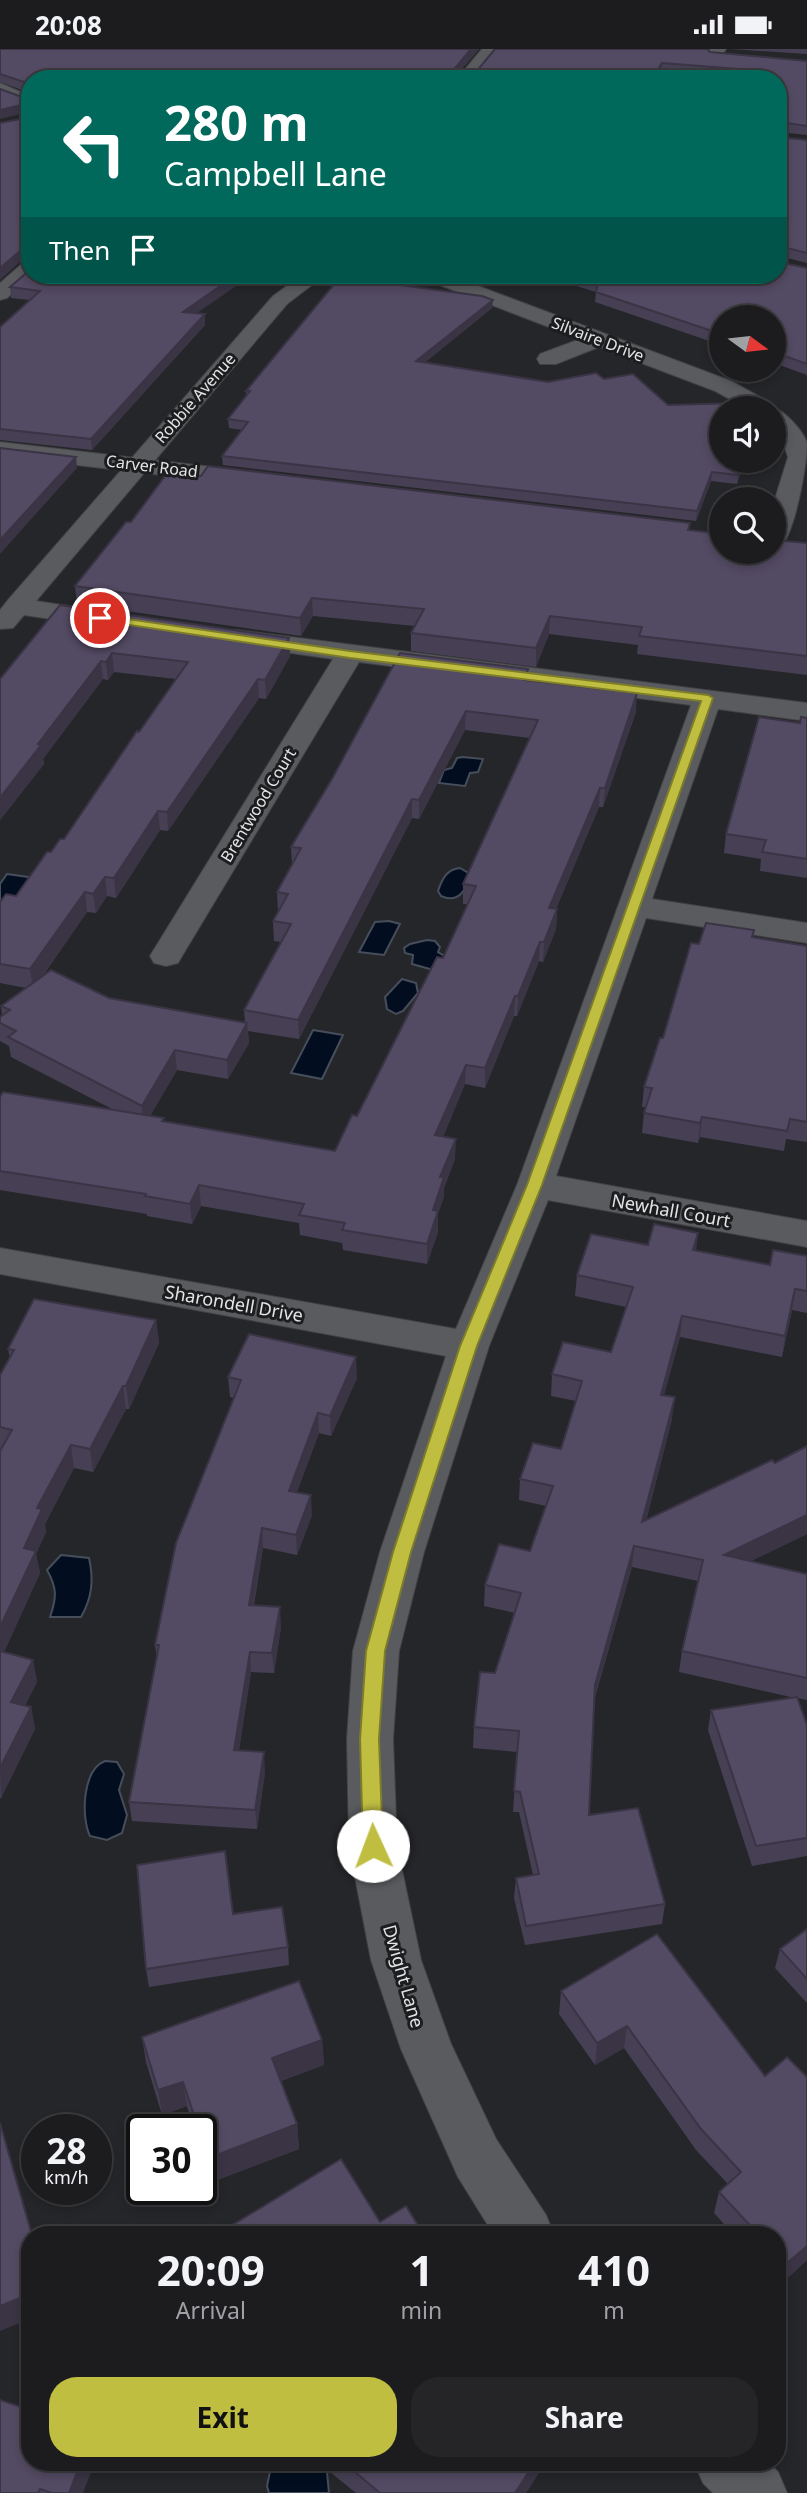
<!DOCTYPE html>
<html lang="en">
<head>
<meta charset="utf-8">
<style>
  :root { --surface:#1c1c1f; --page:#252528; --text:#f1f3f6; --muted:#a0a1a4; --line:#3a3a3d; --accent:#c0be41 }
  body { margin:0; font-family:"Noto Sans",sans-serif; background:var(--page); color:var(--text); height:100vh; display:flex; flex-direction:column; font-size:26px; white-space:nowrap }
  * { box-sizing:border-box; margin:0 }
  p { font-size:23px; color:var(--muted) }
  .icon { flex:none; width:38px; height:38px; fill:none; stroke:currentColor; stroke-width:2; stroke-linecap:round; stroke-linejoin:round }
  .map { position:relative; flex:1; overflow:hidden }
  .details { position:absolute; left:21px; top:2177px; width:765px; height:245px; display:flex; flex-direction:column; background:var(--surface); border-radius:28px; box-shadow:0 4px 10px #0003,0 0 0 2px var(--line) }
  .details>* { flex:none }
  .hud { position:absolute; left:21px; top:21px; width:766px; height:214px; border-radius:28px; box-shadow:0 4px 10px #0003,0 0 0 2px var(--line); background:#00695c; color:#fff; overflow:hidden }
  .needle { width:46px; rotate:105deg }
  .controls { position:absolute; left:709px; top:256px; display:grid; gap:14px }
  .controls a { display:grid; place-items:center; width:77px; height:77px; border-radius:50%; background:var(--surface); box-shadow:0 4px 10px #0003,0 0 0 2px var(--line); font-size:35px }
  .speed { position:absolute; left:21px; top:2065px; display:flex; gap:14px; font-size:35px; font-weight:700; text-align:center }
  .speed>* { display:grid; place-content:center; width:91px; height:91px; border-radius:50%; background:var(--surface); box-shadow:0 4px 10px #0003,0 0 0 2px var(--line); line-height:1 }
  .speed small { font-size:18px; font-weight:400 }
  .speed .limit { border:4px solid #111; border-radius:10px; background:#fff; color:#111 }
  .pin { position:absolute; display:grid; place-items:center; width:60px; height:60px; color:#fff; margin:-30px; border:4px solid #fff; border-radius:50%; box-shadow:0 2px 7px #0007 }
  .me { position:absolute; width:77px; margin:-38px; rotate:358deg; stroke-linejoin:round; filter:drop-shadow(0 0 5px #0008) }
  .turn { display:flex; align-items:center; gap:24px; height:147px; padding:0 28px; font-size:32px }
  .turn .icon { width:91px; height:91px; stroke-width:2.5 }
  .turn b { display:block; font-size:49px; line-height:60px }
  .then { display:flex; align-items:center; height:66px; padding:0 28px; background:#0003; gap:14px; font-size:26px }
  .eta { display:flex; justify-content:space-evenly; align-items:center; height:119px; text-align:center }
  .eta b { font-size:42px; font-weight:700; line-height:49px }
  .button { display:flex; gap:14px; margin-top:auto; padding:14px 28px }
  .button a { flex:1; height:80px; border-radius:28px; background:var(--accent); color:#111; font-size:28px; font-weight:700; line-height:80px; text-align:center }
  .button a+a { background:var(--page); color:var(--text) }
  .status { display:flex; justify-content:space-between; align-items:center; height:49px; padding:0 35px; background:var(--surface); direction:ltr }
  .status svg { height:19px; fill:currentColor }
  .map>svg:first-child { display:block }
</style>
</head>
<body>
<div class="status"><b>20:08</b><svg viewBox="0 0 49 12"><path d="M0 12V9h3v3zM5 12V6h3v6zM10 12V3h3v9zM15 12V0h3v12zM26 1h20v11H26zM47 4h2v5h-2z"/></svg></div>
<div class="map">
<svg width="807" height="2444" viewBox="0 0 807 2444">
  <rect width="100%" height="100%" fill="#252629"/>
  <g fill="#020e1f" stroke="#464e5b" stroke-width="2">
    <polygon points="463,708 483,710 478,723 470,724 465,737 439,734 444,721 452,719 457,709"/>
    <path d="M460,819L470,825C467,841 458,855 441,847L438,842C442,830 447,820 460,819Z"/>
    <polygon points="7,825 28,828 32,833 18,853 0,857 0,835"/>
    <polygon points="389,872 400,875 384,906 359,903 375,873"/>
    <polygon points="427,891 435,892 440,898 438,903 446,908 437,922 412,915 413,906 405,904 404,899 410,895"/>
    <polygon points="402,930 416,934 418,944 403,962 396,965 387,960 385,948"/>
    <polygon points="313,981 343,986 322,1030 291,1024"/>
    <path d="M61,1506L89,1509C94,1531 92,1549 81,1568H50C57,1548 57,1539 47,1521Z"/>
    <path d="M105,1712L117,1713L124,1725L119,1741L127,1766L122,1784L107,1791L90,1787C81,1769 82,1721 105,1712Z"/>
    <polygon points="272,2413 326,2413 329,2444 269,2444 267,2437"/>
  </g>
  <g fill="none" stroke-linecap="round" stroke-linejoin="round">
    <defs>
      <g id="street">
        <polygon points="482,0 499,0 474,30 457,30"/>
        <polygon points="710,0 726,0 708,30 691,30"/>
        <polygon points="0,34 30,47 30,59 0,46"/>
        <polygon points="30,212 30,226 33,226 7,249 0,251 0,234 23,214"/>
        <polygon points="302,226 325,226 287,255 36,552 114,564 118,570 114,576 105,578 24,566 13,579 0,580 0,561 8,551 273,247"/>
        <path d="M421,226H449L731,332L771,354L774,359C785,362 804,383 807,394C807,416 796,477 783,495L774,497V453L788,408L783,394L774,381V359H746L715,342L599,298L556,315H540L537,310L540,305L580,290L424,230Z"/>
        <polygon points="237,581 807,654 807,672 718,660 652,850 807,874 807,894 646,869 556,1127 807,1172 807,1198 548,1151 489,1297 424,1503 399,1602 393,1690 397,1797 421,1911 451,1995 496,2090 546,2166 554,2186 494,2186 458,2128 401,2000 371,1911 349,1797 347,1690 353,1602 380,1503 446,1307 0,1225 0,1199 456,1280 517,1136 691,656 359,613 182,907 178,914 166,917 154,914 150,907 333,610 227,595 223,589 227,583"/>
        <polygon points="694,2413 768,2413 778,2423 787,2444 713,2444 703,2434"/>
      </g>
      <polygon id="secondary" points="0,393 255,423 264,425 267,430 264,435 255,437 0,407"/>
    </defs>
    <use href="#street" stroke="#424245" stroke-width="2"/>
    <use href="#secondary" stroke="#424245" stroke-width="2"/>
    <use href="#street" fill="#5a5b5e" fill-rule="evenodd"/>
    <use href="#secondary" fill="#5a5b5e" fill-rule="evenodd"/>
  </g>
  <g fill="#474055" fill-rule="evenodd">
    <polygon points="0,0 479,0 459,23 476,23 710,3 807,12 807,86 779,83 779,30 735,29 661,23 657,30 30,30 30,44 0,33"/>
    <polygon points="731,0 807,0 807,5"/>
    <polygon points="779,87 780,88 807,91 807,214 779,207"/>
    <polygon points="807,219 807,326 774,314 774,268 721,268 721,296 595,253 596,243 541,226 779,226"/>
    <polygon points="30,226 252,226 196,264 205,265 205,276 92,401 0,391 0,278 30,251 11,249 10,238"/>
    <polygon points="492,259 424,314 548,333 604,330 668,356 745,411 737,435 711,432 696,472 223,416 222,407 242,381 229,379 228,370 246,347 246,342"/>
    <polygon points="690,481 807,494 807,626 637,605 638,596 549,585 536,618 411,602 411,584 415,577 313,567 301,587 77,555 75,537"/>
    <path d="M60,556L289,589L290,607L266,650L259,649L168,782L160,781L116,849L107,847L96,864L87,863L42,928L109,949L245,974L244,961L281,893L274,892L273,872L278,863L277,843L292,816L291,798L332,730L527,631L636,663L603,758H599L556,860H557L556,880L543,913L539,912L517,967H514L485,1039L465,1035L443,1088L455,1110L444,1139V1148L438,1164V1183L427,1215L343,1201L342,1194L300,1186L299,1174L201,1157L192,1175L147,1167V1165L0,1141V1048L112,1060L11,1008L9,997L0,992V968L2,966L1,957L26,939L0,934V853L16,847L51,803L64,790L176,630L114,623L108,631L103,630L43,710L44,715L0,771ZM465,681L530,689L463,835V855H468L443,909L357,1067L335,1102L164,1072L150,1067L177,1021L228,1030L249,994L248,982L299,990L412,769L419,770Z"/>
    <polygon points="807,669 807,829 760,822 761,810 724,804 726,785 800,674"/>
    <polygon points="753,888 807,897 807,1093 786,1090 784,1102 700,1088 698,1094 642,1084 644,1064 646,1058 642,1058 644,1038 699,895"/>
    <polygon points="648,1196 696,1202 770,1216 807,1207 807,1264 792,1261 782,1308 680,1288 664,1346 672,1370 646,1472 775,1414 807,1397 807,1485 751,1512 807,1525 807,1651 797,1649 807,1676 807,1807 752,1817 708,1681 711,1661 795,1649 679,1623 682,1602 698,1532 632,1518 594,1652 589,1766 665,1855 662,1875 525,1896 514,1849 516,1829 533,1826 519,1763 513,1763 517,1703 473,1699 474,1678 495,1624 515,1564 484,1557 485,1536 530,1502 546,1457 519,1451 520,1430 561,1400 576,1352 551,1347 552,1325 611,1303 626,1258 575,1247 577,1226"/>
    <polygon points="156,1271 159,1294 129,1360 126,1360 93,1423 74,1419 45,1475 46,1483 36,1505 40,1524 4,1603 33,1611 37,1633 25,1656 31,1658 35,1680 1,1749 0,1749 0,1402 1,1400 0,1400 0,1326 10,1309 8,1300"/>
    <polygon points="228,1328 357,1329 331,1387 319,1384 297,1443 312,1466 297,1506 263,1499 254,1556 281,1578 274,1624 251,1623 239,1701 265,1723 257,1780 132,1772 129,1753 157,1610 155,1596 234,1349 230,1348"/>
    <polygon points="233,1865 288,1898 289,1916 149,1938 146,1920"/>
    <polygon points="807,1880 807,1954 775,1919 780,1900"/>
    <polygon points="561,1942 765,2027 807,2028 807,2211 780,2236 777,2232 777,2186 734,2186 714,2164 719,2143 728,2135 696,2101 624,1999 595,2016 559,1965"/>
    <polygon points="142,1988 322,1991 324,2016 281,2032 297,2075 299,2100 212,2133 201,2101 201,2081 194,2081 187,2057 162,2066 146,2013"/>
    <polygon points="0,2351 83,2444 0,2444"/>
    <polygon points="330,2413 541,2413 540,2422 526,2444 356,2444 330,2423"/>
  </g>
  <g fill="#3a3445">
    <polygon points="471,0 479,0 455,28 455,19"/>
    <polygon points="662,14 661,23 657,30 652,30"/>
    <polygon points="30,54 30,63 0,70 0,61"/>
    <polygon points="30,200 30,210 21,212 0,231 0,219 20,202"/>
    <polygon points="236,226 252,226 184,273 183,263"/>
    <polygon points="493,251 492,259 416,321 416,312"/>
    <polygon points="205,265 205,276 92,401 91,390"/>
    <polygon points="76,408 77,419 0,505 0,491"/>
    <polygon points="743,411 745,411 737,435 738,426"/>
    <polygon points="712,423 711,432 696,472 697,462"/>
    <polygon points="312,549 313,567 301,587 300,569"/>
    <polygon points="550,567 549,585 536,618 536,599"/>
    <polygon points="289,589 290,607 266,650 265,631"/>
    <polygon points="112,604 114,623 108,631 106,613"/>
    <polygon points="101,612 103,630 43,710 44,715 0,771 0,749 38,695"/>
    <polygon points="258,630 259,649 168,782 167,763"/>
    <polygon points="637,644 636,663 603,758 605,739"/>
    <polygon points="466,662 465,681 419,770 419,751"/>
    <polygon points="600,739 599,758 548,878 549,859"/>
    <polygon points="412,750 412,769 299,990 298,971"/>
    <polygon points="158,762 160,781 116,849 114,829"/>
    <polygon points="105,828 107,847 96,864 93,845"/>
    <polygon points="85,843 87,863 33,940 30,920"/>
    <polygon points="557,860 556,880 543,913 544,893"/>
    <polygon points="540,893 539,912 517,967 518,947"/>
    <polygon points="515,947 514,967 485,1039 485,1019"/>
    <polygon points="247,974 249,994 228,1030 227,1011"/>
    <polygon points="175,1001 177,1021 144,1077 142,1057"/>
    <polygon points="466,1016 465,1035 435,1106 435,1086"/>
    <polygon points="702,1068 700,1088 698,1094 700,1074"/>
    <polygon points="456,1090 455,1110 444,1139 444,1148 438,1164 438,1183 427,1215 427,1195 440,1128"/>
    <polygon points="199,1136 201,1157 192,1175 190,1155"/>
    <polygon points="698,1184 696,1205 693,1201"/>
    <polygon points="795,1240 792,1261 782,1308 785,1287"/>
    <polygon points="682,1267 680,1288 658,1367 661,1346"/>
    <polygon points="156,1271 159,1294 129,1360 126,1337"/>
    <polygon points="356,1308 357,1329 331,1387 330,1367"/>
    <polygon points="123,1337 126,1360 93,1423 90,1400"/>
    <polygon points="675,1348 672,1370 640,1494 642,1473"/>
    <polygon points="318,1364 319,1384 290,1462 289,1442"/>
    <polygon points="71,1396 74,1419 45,1475 46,1483 36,1505 40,1524 0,1611 0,1578 24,1499 37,1459"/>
    <polygon points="311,1446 312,1466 297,1506 296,1486"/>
    <polygon points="807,1466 807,1485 720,1527 724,1506"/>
    <polygon points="262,1479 263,1499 250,1576 249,1556"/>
    <polygon points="634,1497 632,1518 592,1657 595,1636"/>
    <polygon points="280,1558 281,1578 274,1624 272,1604"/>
    <polygon points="250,1603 251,1623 236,1720 234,1701"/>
    <polygon points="33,1611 37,1633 16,1675 11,1653"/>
    <polygon points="31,1658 35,1680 1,1749 0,1719"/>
    <polygon points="264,1703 265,1723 257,1780 255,1761"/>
    <polygon points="627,1977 624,1999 595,2016 597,1994"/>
    <polygon points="322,1991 324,2016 274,2034 272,2009"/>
    <polygon points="183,2033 187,2057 162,2066 158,2041"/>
    <polygon points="297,2075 299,2100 212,2133 209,2109"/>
    <polygon points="807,2197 807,2211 780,2236 786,2215"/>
    <polygon points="30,2245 30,2270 0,2282 0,2257"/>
    <polygon points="81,2413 95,2413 83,2444 69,2444"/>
    <polygon points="535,2413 541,2413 540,2422 526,2444 515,2444"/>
  </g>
  <g fill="#534a63" stroke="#3a3445" stroke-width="2">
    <polygon points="0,0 471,0 455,19 455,23 476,23 495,0 707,0 710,3 807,12 807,77 780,73 779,75 779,30 734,30 740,20 662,14 652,30 30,30 30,35 0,25"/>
    <polygon points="0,40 30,51 30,54 0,61"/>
    <polygon points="30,68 30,200 20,202 0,219 0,74"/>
    <polygon points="779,87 780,88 807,91 807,204 779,197"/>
    <polygon points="779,213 807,219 807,315 774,303 774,268 721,268 721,285 596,243 598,233 574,226 779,226"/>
    <polygon points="30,221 30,226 236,226 183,263 205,265 91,390 0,380 0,278 40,242 10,238"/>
    <polygon points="340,228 482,247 493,251 416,312 548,333 596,324 604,330 633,325 668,356 738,354 741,359 721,359 721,411 743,411 738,426 712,423 697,462 222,407 248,373 228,370 250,342 246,342"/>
    <polygon points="0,399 76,408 0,491"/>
    <polygon points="208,417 690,474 688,481 721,485 721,502 774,502 774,491 807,494 807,607 639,587 642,578 550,567 536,599 411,584 424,560 312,549 300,569 75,537 126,473 131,473 168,423 201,427"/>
    <polygon points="60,556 289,589 265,631 258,630 167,763 158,762 114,829 105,828 93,845 85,843 30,920 0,915 0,853 6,845 16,847 47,803 51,803 60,790 64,790 137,682 139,683 188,613 112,604 106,613 101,612 38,695 41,696 0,749 0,630"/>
    <polygon points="400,604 528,620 524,631 637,644 605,739 600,739 549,859 557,860 544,893 540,893 518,947 515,947 485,1019 466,1016 435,1086 456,1090 440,1128 444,1128 433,1161 438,1162 427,1195 342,1181 345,1174 299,1166 304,1155 199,1136 190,1155 145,1147 146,1145 0,1122 0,1048 3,1043 164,1069 162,1072 335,1102 352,1066 357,1067 437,908 443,909 476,837 463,835 538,671 466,662 419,751 412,750 298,971 244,961 291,875 273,872 288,845 277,843 301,799 291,798 332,730"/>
    <polygon points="759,668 800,674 801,668 807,669 807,810 762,803 766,791 726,785"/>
    <polygon points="706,874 754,881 752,888 807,897 807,1073 790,1070 787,1082 702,1068 700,1074 644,1064 652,1039 644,1038 660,989 663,989 691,894 699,895"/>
    <polygon points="51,921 109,949 247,974 227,1011 175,1001 142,1057 8,988 16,982 0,974 0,968 10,961 1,957"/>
    <polygon points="654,1175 698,1184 693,1201 770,1216 773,1201 807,1207 807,1242 795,1240 785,1287 682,1267 661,1346 675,1348 642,1473 772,1411 775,1414 807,1397 807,1466 724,1506 807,1525 807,1629 682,1602 703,1511 634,1497 595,1636 589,1766 638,1759 665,1855 526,1877 516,1829 539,1825 520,1743 514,1742 519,1682 474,1678 480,1623 495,1624 521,1544 485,1536 499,1495 530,1502 553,1437 520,1430 533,1394 561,1400 582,1332 552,1325 563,1293 611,1303 633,1238 577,1226 591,1185 648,1196"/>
    <polygon points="34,1250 156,1271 126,1337 123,1337 90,1400 71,1396 37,1459 42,1460 24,1499 36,1502 0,1578 0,1402 12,1381 0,1378 0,1326 14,1301 8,1300"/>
    <polygon points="249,1285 356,1308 330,1367 318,1364 289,1442 311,1446 296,1486 262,1479 249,1556 280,1558 272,1604 250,1603 234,1701 264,1703 255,1761 129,1753 159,1596 155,1596 176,1494 241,1331 228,1328"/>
    <polygon points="0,1602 33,1611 11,1653 31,1658 0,1719"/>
    <polygon points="797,1648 807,1676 807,1789 756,1797 711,1661"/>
    <polygon points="225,1802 233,1865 282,1858 288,1898 146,1920 137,1816"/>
    <polygon points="807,1880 807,1930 780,1900"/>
    <polygon points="657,1885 765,2027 787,2008 807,2028 807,2197 786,2215 777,2205 777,2186 759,2186 719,2143 741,2123 701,2080 627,1977 597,1994 561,1942"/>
    <polygon points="299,1932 322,1991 272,2009 297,2075 209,2109 201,2087 201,2081 199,2081 183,2033 158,2041 142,1988"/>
    <polygon points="0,2074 32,2186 30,2186 30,2245 0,2257"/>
    <polygon points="341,2110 380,2173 406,2157 424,2186 216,2186"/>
    <polygon points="0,2351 30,2361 30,2413 81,2413 69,2444 52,2444 40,2440 38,2444 0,2444"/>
    <polygon points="343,2413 535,2413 515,2444 380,2444"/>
  </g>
  <polygon fill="#c0be41" stroke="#7d7c2a" stroke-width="2" points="100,566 350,602 708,646 713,649 542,1136 477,1297 411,1503 385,1602 379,1690 383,1797 380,1803 373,1806 366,1803 363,1797 360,1690 366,1602 393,1503 460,1297 527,1136 701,652 350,609 96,571 96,567"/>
  <g text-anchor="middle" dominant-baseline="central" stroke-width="6" stroke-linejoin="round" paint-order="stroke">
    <g font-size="16" fill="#e3e4e6" stroke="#1c1d1f">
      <text transform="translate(598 290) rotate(21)">Silvaire Drive</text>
      <text transform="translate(195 349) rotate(-49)">Robbie Avenue</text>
      <text transform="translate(152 417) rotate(7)">Carver Road</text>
      <text transform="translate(258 756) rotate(-59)">Brentwood Court</text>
    </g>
    <g font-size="18" fill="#e3e4e6" stroke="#1c1d1f">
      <text transform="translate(671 1161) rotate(10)">Newhall Court</text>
      <text transform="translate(234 1254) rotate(10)">Sharondell Drive</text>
      <text transform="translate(404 1927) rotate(74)">Dwight Lane</text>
    </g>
  </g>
</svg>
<div class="controls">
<a><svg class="needle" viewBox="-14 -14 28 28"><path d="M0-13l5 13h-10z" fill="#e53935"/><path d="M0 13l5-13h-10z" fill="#a0a1a4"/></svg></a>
<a><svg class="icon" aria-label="sound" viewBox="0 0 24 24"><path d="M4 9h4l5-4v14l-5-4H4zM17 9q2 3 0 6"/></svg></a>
<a><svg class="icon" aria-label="search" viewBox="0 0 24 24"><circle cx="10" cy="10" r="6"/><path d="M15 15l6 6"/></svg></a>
</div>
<div class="speed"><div>28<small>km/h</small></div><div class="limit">30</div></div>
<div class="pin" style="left:100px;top:569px;background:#d93025"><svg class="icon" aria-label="arrive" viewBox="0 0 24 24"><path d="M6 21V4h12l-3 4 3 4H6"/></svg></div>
<svg class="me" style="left:373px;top:1797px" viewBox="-20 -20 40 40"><circle r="19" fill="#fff"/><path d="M0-13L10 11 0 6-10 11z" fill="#c0be41"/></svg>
<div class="hud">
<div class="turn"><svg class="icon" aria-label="left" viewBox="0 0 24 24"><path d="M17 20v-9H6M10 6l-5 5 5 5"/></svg><div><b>280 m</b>Campbell Lane</div></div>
<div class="then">Then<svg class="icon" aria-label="arrive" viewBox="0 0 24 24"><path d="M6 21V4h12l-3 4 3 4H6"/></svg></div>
</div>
<section class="details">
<div class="eta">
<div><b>20:09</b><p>Arrival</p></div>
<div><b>1</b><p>min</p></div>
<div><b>410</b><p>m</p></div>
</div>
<div class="button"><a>Exit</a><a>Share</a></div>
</section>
</div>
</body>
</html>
